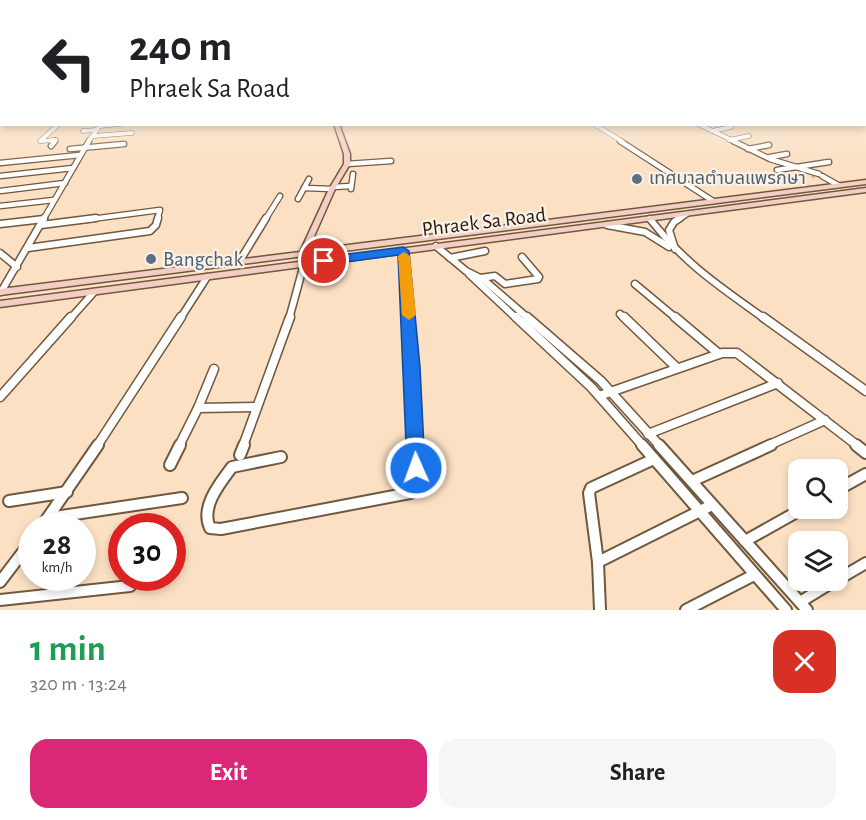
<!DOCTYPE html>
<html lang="en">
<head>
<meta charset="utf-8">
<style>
  :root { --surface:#fff; --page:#f6f6f6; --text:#202124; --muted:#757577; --accent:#db2777 }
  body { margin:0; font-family:"Alegreya Sans","Noto Sans Thai",sans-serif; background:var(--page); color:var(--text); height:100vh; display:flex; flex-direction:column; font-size:22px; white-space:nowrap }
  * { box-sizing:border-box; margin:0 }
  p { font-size:20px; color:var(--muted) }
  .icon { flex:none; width:33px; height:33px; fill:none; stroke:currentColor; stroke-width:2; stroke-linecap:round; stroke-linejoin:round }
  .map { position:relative; height:610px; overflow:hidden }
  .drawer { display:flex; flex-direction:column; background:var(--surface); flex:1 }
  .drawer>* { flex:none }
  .hud { position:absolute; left:0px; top:0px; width:867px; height:126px; box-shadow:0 3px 9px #0003; background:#fff; color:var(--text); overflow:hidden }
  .tools { position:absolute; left:788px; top:459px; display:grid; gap:12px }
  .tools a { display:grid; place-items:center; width:60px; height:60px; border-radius:12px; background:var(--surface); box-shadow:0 3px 9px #0003; font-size:30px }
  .speed { position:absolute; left:18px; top:513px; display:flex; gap:12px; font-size:30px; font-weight:700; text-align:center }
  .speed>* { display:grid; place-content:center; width:78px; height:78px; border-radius:50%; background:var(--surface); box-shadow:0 3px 9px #0003; line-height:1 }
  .speed small { font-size:15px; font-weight:400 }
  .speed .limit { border:9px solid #d22; background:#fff; color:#111 }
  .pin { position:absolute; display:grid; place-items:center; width:51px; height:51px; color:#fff; margin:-26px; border:3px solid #fff; border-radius:50%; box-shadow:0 2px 6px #0007 }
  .me { position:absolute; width:66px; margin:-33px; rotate:358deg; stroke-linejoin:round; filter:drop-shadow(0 0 4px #0008) }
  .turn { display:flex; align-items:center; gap:21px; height:126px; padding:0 30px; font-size:27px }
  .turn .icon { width:78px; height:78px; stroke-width:2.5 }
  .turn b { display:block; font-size:42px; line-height:51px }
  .round { display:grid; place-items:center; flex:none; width:63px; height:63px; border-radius:18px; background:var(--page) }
  .summary { display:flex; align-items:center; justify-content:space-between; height:102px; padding:0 30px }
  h1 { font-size:36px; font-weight:600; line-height:45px; color:#1e9e55 }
  .cta { display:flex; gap:12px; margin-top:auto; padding:12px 30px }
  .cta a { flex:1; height:69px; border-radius:18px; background:var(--accent); color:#fff; font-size:24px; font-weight:600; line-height:69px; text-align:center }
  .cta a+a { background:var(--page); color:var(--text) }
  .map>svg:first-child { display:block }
</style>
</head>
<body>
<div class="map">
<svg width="866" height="610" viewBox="0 0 866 610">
  <rect width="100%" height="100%" fill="#fbe0c3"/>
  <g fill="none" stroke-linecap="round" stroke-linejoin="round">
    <polyline stroke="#d0b99f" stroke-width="4.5" stroke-dasharray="4.5 2" stroke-linecap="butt" points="812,175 815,177"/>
    <defs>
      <g id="street-far4">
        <polyline points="594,124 623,142"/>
        <polyline points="698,124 736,142"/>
        <polyline points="100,126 120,124"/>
        <polyline points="83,131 97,130"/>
        <polyline points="712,131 731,127"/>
        <polyline points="93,136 132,133"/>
        <polyline points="729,140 749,136"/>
        <polyline points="54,142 56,140 40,141 59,124"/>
        <polyline points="88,142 101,124"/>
      </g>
      <g id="street-far3">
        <polyline points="620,141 713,201"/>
        <polyline points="733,141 770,159 819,174"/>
        <polyline points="51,146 55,141"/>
        <polyline points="70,149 124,144"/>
        <polyline points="748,149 769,145"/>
        <polyline points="770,157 787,154"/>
        <polyline points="0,163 80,155"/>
        <polyline points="347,164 391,161"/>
        <polyline points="777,170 829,162"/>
        <polyline points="0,176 73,168"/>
        <polyline points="822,176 838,185"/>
        <polyline points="333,187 351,186"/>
        <polyline points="304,188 332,189"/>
        <polyline points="351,189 353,174"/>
        <polyline points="0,191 65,183"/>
        <polyline points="298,199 309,179"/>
        <polyline points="0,206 54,200"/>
        <polyline points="39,220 44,219"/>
        <polyline points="43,220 89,141"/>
        <polyline points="84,220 160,210 157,220"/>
        <polyline points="265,220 280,196"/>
        <polyline points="678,220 687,214"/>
      </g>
      <g id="street-far2">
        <path d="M650,219C685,264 719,286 765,319"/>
        <polyline points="0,224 44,219"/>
        <polyline points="41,225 96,218"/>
        <polyline points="607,225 645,232 669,247"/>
        <polyline points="436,246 466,271 484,280 529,319"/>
        <polyline points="28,248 150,231 156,225 158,218"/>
        <polyline points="675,249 669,230 674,222 680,218"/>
        <polyline points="403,251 407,319"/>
        <polyline points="0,253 17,267"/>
        <polyline points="450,258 485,251"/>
        <polyline points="239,262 266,218"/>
        <polyline points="469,274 517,319"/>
        <polyline points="480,278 495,276 505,284 538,279 539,277 522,257"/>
        <polyline points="635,284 677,319"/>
        <polyline points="1,292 44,218"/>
        <polyline points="620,314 625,319"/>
        <polyline points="70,319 94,292"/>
        <polyline points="180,319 207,277"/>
        <polyline points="289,319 304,264"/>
      </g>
      <g id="street-far1">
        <polyline points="407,317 415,446"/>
        <polyline points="516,317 591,387 643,446"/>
        <polyline points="527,317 601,381 660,446"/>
        <polyline points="624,317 677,368"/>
        <polyline points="675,317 719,354"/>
        <polyline points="763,317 866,391"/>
        <polyline points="599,396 722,353 737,353 858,446"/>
        <polyline points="0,397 71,317"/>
        <polyline points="198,408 214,369"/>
        <polyline points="648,434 778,383"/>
        <polyline points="97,446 181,317"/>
        <polyline points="179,446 198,408 256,407"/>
        <polyline points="243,446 290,317"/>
        <polyline points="767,446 825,420"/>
      </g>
      <g id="street">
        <polyline points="642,445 786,610"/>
        <polyline points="659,445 807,610"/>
        <polyline points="856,445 866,453"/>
        <polyline points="240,455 244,445"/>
        <path d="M281,457L232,467C220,483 200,507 210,528L221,529L410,493L416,468L415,445"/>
        <polyline points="170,465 180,445"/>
        <polyline points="692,481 771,445"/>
        <polyline points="837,490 866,474"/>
        <polyline points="9,501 67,492"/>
        <polyline points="48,518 182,498"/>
        <polyline points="42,526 98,445"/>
        <polyline points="745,541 804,508"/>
        <polyline points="598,562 712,505"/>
        <polyline points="837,580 866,563"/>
        <polyline points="0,582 32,540"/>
        <polyline points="0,600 130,586"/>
        <polyline points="800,602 836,580"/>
        <polyline points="600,610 598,562 589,493 591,488 654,459"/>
        <polyline points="686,610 754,575"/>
      </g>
      <g id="secondary">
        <polygon points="334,124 339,124 350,154 350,164 335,189 308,250 866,180 866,184 0,295 0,289 300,252 329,189 344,164 344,154"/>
        <polygon points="866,188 866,192 0,307 0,301"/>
      </g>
    </defs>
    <use href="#street-far4" stroke="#6f583e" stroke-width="5"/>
    <use href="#street-far3" stroke="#6f583e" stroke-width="7"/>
    <use href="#street-far2" stroke="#6f583e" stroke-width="9"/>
    <use href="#street-far1" stroke="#6f583e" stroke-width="11"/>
    <use href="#street" stroke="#6f583e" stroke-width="14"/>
    <use href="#secondary" stroke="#6f583e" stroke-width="3"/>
    <use href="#street-far4" stroke="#fff" stroke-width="4"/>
    <use href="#street-far3" stroke="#fff" stroke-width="4.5"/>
    <use href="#street-far2" stroke="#fff" stroke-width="6"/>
    <use href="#street-far1" stroke="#fff" stroke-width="8"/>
    <use href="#street" stroke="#fff" stroke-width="10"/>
    <use href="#secondary" fill="#f4cec5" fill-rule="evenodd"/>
  </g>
  <linearGradient id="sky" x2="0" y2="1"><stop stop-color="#8abbdc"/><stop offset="0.49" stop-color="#fdf1e4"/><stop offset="1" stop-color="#fdf1e4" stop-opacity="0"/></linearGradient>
  <rect width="866" height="167" fill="url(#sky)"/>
  <polygon fill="#1a73e8" stroke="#114b97" stroke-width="1.5" points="403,247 409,251 420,367 425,468 423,474 416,476 409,474 407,468 398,255 324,265 317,261 324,257"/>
  <polygon fill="#f59e0b" points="404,252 410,256 416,315 409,320 402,315 398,256"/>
  <g fill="#5c6f8a" stroke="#fbf1e5" stroke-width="2">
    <circle cx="637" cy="179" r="6"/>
    <circle cx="151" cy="259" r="6"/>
  </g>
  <g text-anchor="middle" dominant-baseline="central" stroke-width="4.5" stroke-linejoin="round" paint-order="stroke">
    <g font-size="18" fill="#4e5e75" stroke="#fbf1e5" text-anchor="start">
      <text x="649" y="179">เทศบาลตำบลแพรกษา</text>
    </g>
    <g font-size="21" fill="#251b11" stroke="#fbf1e5">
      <text transform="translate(484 222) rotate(-7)">Phraek Sa Road</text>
    </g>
    <g font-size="21" fill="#4e5e75" stroke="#fbf1e5" text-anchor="start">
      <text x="163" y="259">Bangchak</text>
    </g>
  </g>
</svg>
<div class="tools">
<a><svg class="icon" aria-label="search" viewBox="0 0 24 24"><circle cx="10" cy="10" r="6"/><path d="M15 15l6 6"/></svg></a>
<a><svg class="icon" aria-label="layers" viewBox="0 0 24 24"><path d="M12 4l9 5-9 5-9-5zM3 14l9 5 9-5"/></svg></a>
</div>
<div class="speed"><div>28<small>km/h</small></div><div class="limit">30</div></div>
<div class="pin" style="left:324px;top:261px;background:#d93025"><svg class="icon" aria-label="arrive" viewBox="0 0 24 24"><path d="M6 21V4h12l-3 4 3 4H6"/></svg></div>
<svg class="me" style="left:416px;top:468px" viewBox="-20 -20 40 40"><circle r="17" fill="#1a73e8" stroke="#fff" stroke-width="3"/><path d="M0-11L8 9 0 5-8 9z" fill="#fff"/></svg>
<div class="hud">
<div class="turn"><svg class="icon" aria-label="left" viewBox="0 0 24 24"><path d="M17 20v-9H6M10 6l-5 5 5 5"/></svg><div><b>240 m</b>Phraek Sa Road</div></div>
</div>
</div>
<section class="drawer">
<div class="summary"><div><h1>1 min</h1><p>320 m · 13:24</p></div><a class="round" style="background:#d93025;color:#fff"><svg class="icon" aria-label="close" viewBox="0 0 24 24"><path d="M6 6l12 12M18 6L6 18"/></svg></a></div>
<div class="cta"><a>Exit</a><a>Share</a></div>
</section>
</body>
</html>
